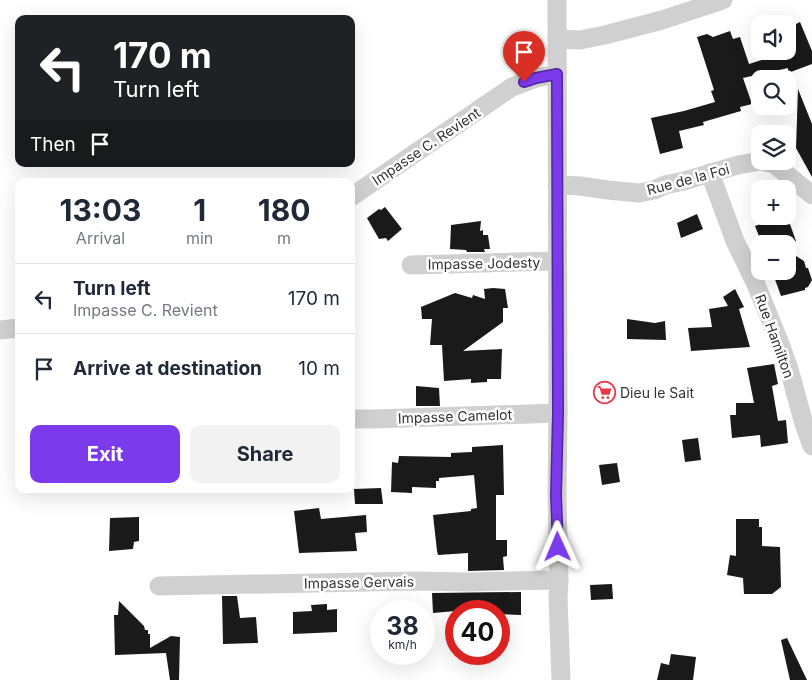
<!DOCTYPE html>
<html lang="en">
<head>
<meta charset="utf-8">
<style>
  :root { --surface:#fff; --page:#f2f2f3; --text:#1f2937; --muted:#747a83; --line:#e0e1e3; --accent:#7c3aed }
  body { margin:0; font-family:Inter,sans-serif; background:var(--page); color:var(--text); height:100vh; display:flex; flex-direction:column; font-size:19px; white-space:nowrap }
  * { box-sizing:border-box; margin:0 }
  p { font-size:16px; color:var(--muted) }
  .icon { flex:none; width:28px; height:28px; fill:none; stroke:currentColor; stroke-width:2; stroke-linecap:round; stroke-linejoin:round }
  .map { position:relative; flex:1; overflow:hidden }
  .drawer { position:absolute; left:15px; top:178px; width:340px; height:315px; display:flex; flex-direction:column; background:var(--surface); border-radius:10px; box-shadow:0 5px 20px #0002 }
  .drawer>* { flex:none }
  .hud { position:absolute; left:15px; top:15px; width:340px; height:152px; border-radius:10px; box-shadow:0 5px 20px #0002; background:#202124; color:#fff; overflow:hidden }
  .controls { position:absolute; left:751px; top:15px; display:grid; gap:10px }
  .controls a { display:grid; place-items:center; width:45px; height:45px; border-radius:10px; background:var(--surface); box-shadow:0 5px 20px #0002; font-size:25px }
  .speed { position:absolute; left:370px; top:600px; display:flex; gap:10px; font-size:25px; font-weight:700; text-align:center }
  .speed>* { display:grid; place-content:center; width:65px; height:65px; border-radius:50%; background:var(--surface); box-shadow:0 5px 20px #0002; line-height:1 }
  .speed small { font-size:12px; font-weight:400 }
  .speed .limit { border:8px solid #d22; background:#fff; color:#111 }
  .pin { position:absolute; display:grid; place-items:center; width:42px; height:42px; color:#fff; margin:-51px -21px; border-radius:50% 50% 50% 0; rotate:-45deg; box-shadow:0 0 5px #0007 }
  .pin .icon { rotate:45deg }
  .me { position:absolute; width:55px; margin:-28px; rotate:359deg; stroke-linejoin:round; filter:drop-shadow(0 0 4px #0008) }
  .turn { display:flex; align-items:center; gap:18px; height:105px; padding:0 15px; font-size:22px }
  .turn .icon { width:65px; height:65px; stroke-width:2.5 }
  .turn b { display:block; font-size:35px; line-height:42px }
  .then { display:flex; align-items:center; height:48px; padding:0 15px; background:#0003; gap:10px; font-size:19px }
  .eta { display:flex; justify-content:space-evenly; align-items:center; height:85px; text-align:center }
  .eta b { font-size:30px; font-weight:700; line-height:35px }
  .cta { display:flex; gap:10px; margin-top:auto; padding:10px 15px }
  .cta a { flex:1; height:58px; border-radius:10px; background:var(--accent); color:#fff; font-size:20px; font-weight:700; line-height:58px; text-align:center }
  .cta a+a { background:var(--page); color:var(--text) }
  ul { padding:0; list-style:none }
  li { display:flex; align-items:center; gap:15px; height:70px; padding:0 15px; border-top:1px solid var(--line) }
  li div { flex:1 }
  li b { display:block; font-size:19px }
  li em { font-style:normal }
  .map>svg:first-child { display:block }
</style>
</head>
<body>
<div class="map">
<svg width="812" height="680" viewBox="0 0 812 680">
  <rect width="100%" height="100%" fill="#fff"/>
  <g fill="#1a1a1a">
    <polygon points="800,22 812,51 812,64 788,73 788,68 743,78 752,104 740,107 741,111 703,122 704,125 679,131 683,148 660,154 651,118 684,111 715,102 711,91 714,90 697,37 707,34 713,37 730,31 733,39 740,37 749,64 778,55 776,51 788,51 788,28"/>
    <polygon points="798,89 812,124 812,177 796,148"/>
    <polygon points="385,207 402,229 388,241 386,238 379,239 367,218 379,209 381,210"/>
    <polygon points="697,214 703,229 681,238 677,223"/>
    <polygon points="782,216 787,216 796,241 788,244 762,244 755,226"/>
    <polygon points="481,221 480,231 483,230 483,235 488,235 490,249 484,249 485,252 467,252 466,250 450,249 451,225"/>
    <polygon points="788,251 804,261 806,268 808,268 812,280 808,287 805,288 805,290 781,296 772,271 788,271"/>
    <polygon points="493,288 505,289 508,308 503,308 503,322 463,351 502,349 501,379 487,379 487,382 471,383 471,379 444,381 442,345 430,345 432,319 422,319 421,307 455,293 472,298 473,295 485,299 484,289"/>
    <polygon points="735,289 744,307 739,309 750,347 691,351 688,328 712,327 709,309 728,306 723,297"/>
    <polygon points="627,319 655,323 665,321 666,340 627,339"/>
    <polygon points="774,364 778,384 772,386 778,421 786,420 788,443 761,447 760,435 732,438 730,415 736,415 736,403 754,403 747,368"/>
    <polygon points="416,386 439,388 440,406 416,406"/>
    <polygon points="698,438 701,460 685,462 682,440"/>
    <polygon points="503,445 504,495 496,495 496,540 507,540 507,556 503,557 504,570 468,571 468,553 438,555 437,551 433,515 471,511 471,509 477,508 474,475 439,478 439,481 436,481 436,488 412,487 412,493 391,492 392,462 398,463 399,456 451,457 451,453 472,452 472,447"/>
    <polygon points="617,463 620,482 602,485 599,465"/>
    <polygon points="381,488 383,504 355,504 354,489"/>
    <polygon points="319,508 321,519 366,515 367,532 355,533 357,551 299,553 294,511"/>
    <polygon points="139,517 139,541 134,542 133,549 109,551 110,518"/>
    <polygon points="736,519 759,519 759,527 762,527 762,546 780,547 781,587 772,594 744,594 743,578 727,575 730,555 736,556"/>
    <polygon points="612,584 613,599 591,600 590,585"/>
    <polygon points="521,592 521,615 499,614 499,611 456,611 433,613 432,593"/>
    <polygon points="222,596 237,596 240,618 256,617 258,643 223,644"/>
    <polygon points="119,601 144,626 145,630 148,630 148,634 150,634 150,648 171,636 180,637 179,680 170,680 166,653 115,655 114,615 118,615"/>
    <polygon points="327,604 327,610 337,609 337,632 293,634 293,612 312,611 311,605"/>
    <polygon points="787,638 807,680 790,680 781,640"/>
    <polygon points="671,654 696,657 693,680 657,680 661,663 669,665"/>
  </g>
  <g fill="none" stroke-linecap="round" stroke-linejoin="round">
    <g stroke="#d0d0d0" stroke-width="19">
      <polyline points="557,0 558,413 557,495 559,580 558,598 561,680"/>
      <polyline points="557,39 580,40 605,35 662,20 723,0"/>
      <polyline points="762,161 774,164 812,195"/>
      <polyline points="710,173 735,241 755,282 779,341 789,369 804,424 812,446"/>
      <polyline points="557,185 580,186 608,190 639,193 654,190 665,185 684,181 738,165 760,161"/>
      <polyline points="351,197 512,87 536,78 557,74"/>
      <polyline points="411,265 557,261"/>
      <polyline points="0,330 19,328"/>
      <polyline points="351,419 374,419 558,413"/>
      <polyline points="159,586 416,581 467,582 559,580"/>
    </g>
  </g>
  <g fill="none" stroke-linecap="round" stroke-linejoin="round">
    <defs>
      <polyline id="route" points="524,82 536,78 557,74 558,413 556,495 558,547"/>
    </defs>
    <use href="#route" stroke="#51269a" stroke-width="12"/>
    <use href="#route" stroke="#7c3aed" stroke-width="9"/>
  </g>
  <defs>
    <symbol id="supermarket-ring" viewBox="-11 -11 22 22"><circle r="9.5" fill="#fff" stroke="#e63946" stroke-width="1.5"/><path d="M-6-5.5h2.5l.6 2H6L4.5 2H-2.5L-4.4-4H-6ZM-1.5 3.2a1.3 1.3 0 1 0 .1 0ZM3 3.2a1.3 1.3 0 1 0 .1 0Z" fill="#e63946"/></symbol>
  </defs>
  <g fill-rule="evenodd">
    <use href="#supermarket-ring" x="592" y="380" width="25" height="25"/>
  </g>
  <g text-anchor="middle" dominant-baseline="central" stroke-width="5" stroke-linejoin="round" paint-order="stroke">
    <g font-size="14" fill="#333" stroke="#fff">
      <text transform="translate(426 146) rotate(-34)">Impasse C. Revient</text>
      <text transform="translate(688 179) rotate(-15)">Rue de la Foi</text>
      <text transform="translate(484 263) rotate(-1)">Impasse Jodesty</text>
      <text transform="translate(775 336) rotate(70)">Rue Hamilton</text>
      <text transform="translate(455 416) rotate(-2)">Impasse Camelot</text>
      <text transform="translate(359 582) rotate(-1)">Impasse Gervais</text>
    </g>
    <g font-size="14" fill="#333" stroke="#fff" text-anchor="start">
      <text x="620" y="392">Dieu le Sait</text>
    </g>
  </g>
</svg>
<div class="controls">
<a><svg class="icon" aria-label="sound" viewBox="0 0 24 24"><path d="M4 9h4l5-4v14l-5-4H4zM17 9q2 3 0 6"/></svg></a>
<a><svg class="icon" aria-label="search" viewBox="0 0 24 24"><circle cx="10" cy="10" r="6"/><path d="M15 15l6 6"/></svg></a>
<a><svg class="icon" aria-label="layers" viewBox="0 0 24 24"><path d="M12 4l9 5-9 5-9-5zM3 14l9 5 9-5"/></svg></a>
<a>+</a>
<a>−</a>
</div>
<div class="speed"><div>38<small>km/h</small></div><div class="limit">40</div></div>
<div class="pin" style="left:524px;top:82px;background:#d93025"><svg class="icon" aria-label="arrive" viewBox="0 0 24 24"><path d="M6 21V4h12l-3 4 3 4H6"/></svg></div>
<svg class="me" style="left:558px;top:547px" viewBox="-20 -20 40 40"><path d="M0-17L14 15 0 8-14 15z" fill="#7c3aed" stroke="#fff" stroke-width="4"/></svg>
<div class="hud">
<div class="turn"><svg class="icon" aria-label="left" viewBox="0 0 24 24"><path d="M17 20v-9H6M10 6l-5 5 5 5"/></svg><div><b>170 m</b>Turn left</div></div>
<div class="then">Then<svg class="icon" aria-label="arrive" viewBox="0 0 24 24"><path d="M6 21V4h12l-3 4 3 4H6"/></svg></div>
</div>
<section class="drawer">
<div class="eta">
<div><b>13:03</b><p>Arrival</p></div>
<div><b>1</b><p>min</p></div>
<div><b>180</b><p>m</p></div>
</div>
<ul>
<li><svg class="icon" aria-label="left" viewBox="0 0 24 24"><path d="M17 20v-9H6M10 6l-5 5 5 5"/></svg><div><b>Turn left</b><p>Impasse C. Revient</p></div><em>170 m</em></li>
<li><svg class="icon" aria-label="arrive" viewBox="0 0 24 24"><path d="M6 21V4h12l-3 4 3 4H6"/></svg><div><b>Arrive at destination</b></div><em>10 m</em></li>
</ul>
<div class="cta"><a>Exit</a><a>Share</a></div>
</section>
</div>
</body>
</html>
